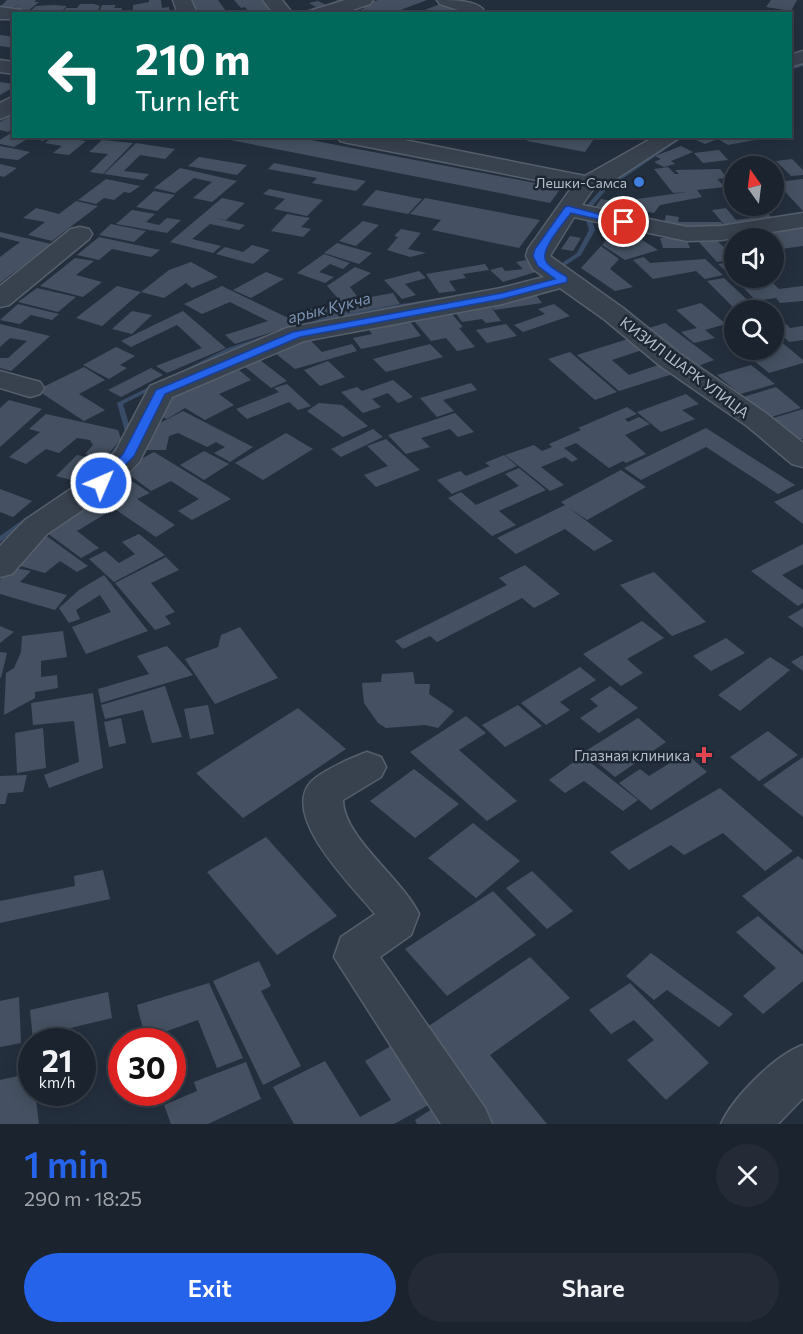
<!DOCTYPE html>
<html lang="en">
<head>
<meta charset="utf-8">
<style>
  :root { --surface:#1b232e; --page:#242b36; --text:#f1f3f6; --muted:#a0a4aa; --line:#39404a; --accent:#2563eb }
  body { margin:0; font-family:Commissioner,sans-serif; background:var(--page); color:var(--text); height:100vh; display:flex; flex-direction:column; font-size:22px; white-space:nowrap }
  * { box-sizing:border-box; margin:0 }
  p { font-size:20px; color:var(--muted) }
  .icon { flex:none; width:33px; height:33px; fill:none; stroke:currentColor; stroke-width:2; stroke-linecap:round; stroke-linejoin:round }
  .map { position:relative; height:1124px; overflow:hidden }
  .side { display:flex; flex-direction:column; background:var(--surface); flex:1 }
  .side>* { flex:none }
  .banner { position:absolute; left:12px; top:12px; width:780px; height:126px; border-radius:0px; box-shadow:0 3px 15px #0003,0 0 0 2px var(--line); background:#00695c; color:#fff; overflow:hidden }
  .needle { width:39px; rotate:346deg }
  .fabs { position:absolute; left:724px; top:156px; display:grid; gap:12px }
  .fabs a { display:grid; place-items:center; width:60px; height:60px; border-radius:50%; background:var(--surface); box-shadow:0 3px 15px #0003,0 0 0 2px var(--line); font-size:30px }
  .speed { position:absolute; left:18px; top:1028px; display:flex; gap:12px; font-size:30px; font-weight:700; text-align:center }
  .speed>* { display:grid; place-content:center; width:78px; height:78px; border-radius:50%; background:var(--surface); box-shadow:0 3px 15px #0003,0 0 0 2px var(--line); line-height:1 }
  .speed small { font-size:15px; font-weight:400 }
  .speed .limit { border:9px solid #d22; background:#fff; color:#111 }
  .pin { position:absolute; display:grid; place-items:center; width:51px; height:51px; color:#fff; margin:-26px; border:3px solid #fff; border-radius:50%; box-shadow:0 2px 6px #0007 }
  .me { position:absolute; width:66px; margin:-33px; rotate:45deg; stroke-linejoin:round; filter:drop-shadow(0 0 4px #0008) }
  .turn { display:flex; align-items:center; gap:21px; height:126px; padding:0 24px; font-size:27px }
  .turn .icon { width:78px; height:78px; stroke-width:2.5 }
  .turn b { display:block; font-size:42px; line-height:51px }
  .round { display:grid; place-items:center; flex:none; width:63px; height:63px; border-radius:32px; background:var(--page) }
  .overview { display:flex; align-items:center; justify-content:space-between; height:102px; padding:0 24px }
  h1 { font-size:36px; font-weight:600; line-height:45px; color:var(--accent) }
  .action { display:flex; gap:12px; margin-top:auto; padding:12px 24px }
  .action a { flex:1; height:69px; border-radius:36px; background:var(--accent); color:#fff; font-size:24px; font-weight:600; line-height:69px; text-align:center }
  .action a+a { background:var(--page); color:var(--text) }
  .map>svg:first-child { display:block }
</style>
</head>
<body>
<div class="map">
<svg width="803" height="1124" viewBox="0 0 803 1124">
  <rect width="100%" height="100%" fill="#242f3e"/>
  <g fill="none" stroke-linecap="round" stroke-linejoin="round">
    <g fill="#394c67" fill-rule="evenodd">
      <polygon points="803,64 803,66 790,70 790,67"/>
      <polygon points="679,136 685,136 606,190 589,210 595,230 581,255 557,271 553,271 553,269 577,253 589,230 583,210 602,188"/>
      <polygon points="439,298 441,299 441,301 329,320 301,329 298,327 328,316"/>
      <polygon points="267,335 270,337 269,338 232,350 181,375 177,375 176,374 228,348"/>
      <polygon points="157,383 159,384 160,385 159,386 123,404 132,435 107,464 103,464 102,463 103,462 126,435 117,403"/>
      <polygon points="28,516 34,516 35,518 0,542 0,536"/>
    </g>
  </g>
  <g fill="#455162">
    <polygon points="7,0 36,0 34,2 39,2 29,10 13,9 20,3 12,9 0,7"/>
    <polygon points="149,0 161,0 162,8 169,7 170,14 133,14 133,5 149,2"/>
    <polygon points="185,0 218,0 228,14 193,14"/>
    <polygon points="234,0 263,0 273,14 245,14 244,11 248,11 245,7 241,8"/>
    <polygon points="338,0 348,0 315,14 294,14 316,7 309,3 318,1 326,5"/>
    <polygon points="378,0 427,0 390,14 350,14 365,8 359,6"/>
    <polygon points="771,0 797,0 791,11 766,7"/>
    <polygon points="446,2 468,10 457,14 419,12"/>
    <polygon points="80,4 94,4 100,6 96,14 61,14 66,8 77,8"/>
    <polygon points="54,5 67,6 61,12 27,14 36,6"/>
    <polygon points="102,5 116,5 114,8 122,8 121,14 98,14"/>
    <polygon points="0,35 14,37 14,48 0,46"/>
    <polygon points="0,82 14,84 14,87 0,95"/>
    <polygon points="14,114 14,128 8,132 0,130 0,122"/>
    <polygon points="14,131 14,136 51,136 43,141 29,138 14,147 0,144 0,140"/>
    <polygon points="54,136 68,136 66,138 86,141 69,155 53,153 62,146 45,143"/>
    <polygon points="228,136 290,136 561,188 550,203 225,139"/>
    <polygon points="531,136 596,136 585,152 527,141"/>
    <polygon points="705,136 765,136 765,138 728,145 718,139 705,144 696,140"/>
    <polygon points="102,140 133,143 103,174 90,172 108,154 89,152"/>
    <polygon points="136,143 175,149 165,159 140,155 124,171 149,174 143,180 104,174"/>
    <polygon points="0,146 16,149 30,152 18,160 0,158"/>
    <polygon points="681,146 693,152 671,161 675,164 664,167 654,162 661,159 655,156"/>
    <polygon points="719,150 728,160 703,163 694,153"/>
    <polygon points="199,157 247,165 237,175 188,166"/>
    <polygon points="792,159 803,170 803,175 791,176 776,161"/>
    <polygon points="274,163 366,181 356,191 312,183 317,178 268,169"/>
    <polygon points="0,164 17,168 4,177 0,176"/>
    <polygon points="668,167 675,174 679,174 675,170 720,169 727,178 717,179 725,187 697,190 702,197 660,205 654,213 626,207 630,200 687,192 673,193 654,169"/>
    <polygon points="180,168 237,181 212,202 193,198 212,182 194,178 175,193 154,188"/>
    <polygon points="106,179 140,186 130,193 124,192 114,200 104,198 96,204 78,200"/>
    <polygon points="803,179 803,211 776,182"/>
    <polygon points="269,189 323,200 307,216 274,209 285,199 263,194"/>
    <polygon points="376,190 422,199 408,214 362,205"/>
    <polygon points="154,191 175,195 157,211 136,207"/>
    <polygon points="222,198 245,203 226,220 215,218 245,225 239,230 210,224 192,239 221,246 213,253 170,242"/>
    <polygon points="425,198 540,220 519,248 432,230 441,220 410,214"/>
    <polygon points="601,199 618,202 610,214 593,210"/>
    <polygon points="76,201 98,206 52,241 28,235 45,222 23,218 36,208 59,214"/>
    <polygon points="733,206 759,206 775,220 727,228 712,210 726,208 736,220 758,217 753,211 740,213"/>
    <polygon points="132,210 155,214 146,222 159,225 167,218 181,220 167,233 116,224"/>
    <polygon points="287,214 310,218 301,227 311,229 303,237 271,231"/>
    <polygon points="666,215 679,217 678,222 721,222 726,228 663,228"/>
    <polygon points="363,221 379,225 356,246 339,241"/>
    <polygon points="111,224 146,231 134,242 99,235"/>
    <polygon points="803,224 803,246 774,250 774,242 780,241 773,233 779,232 773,226"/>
    <polygon points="401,229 421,233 408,249 426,253 410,257 387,250 398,237 394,236"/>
    <polygon points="616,230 629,237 631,243 642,240 658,250 625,260 602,245"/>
    <polygon points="0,232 51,244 0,283 0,257 20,242 0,237"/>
    <polygon points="570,236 581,238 573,251 561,249"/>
    <polygon points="99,237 160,250 151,257 112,249 99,260 77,255"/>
    <polygon points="660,238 686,238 690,248 663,248"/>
    <polygon points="715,239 726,249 735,248 735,259 717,262 698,241"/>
    <polygon points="337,243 372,253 359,264 324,253"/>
    <polygon points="252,245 270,250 253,264 216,254 225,247 243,252"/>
    <polygon points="601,246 619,259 610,269 633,287 615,291 581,268"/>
    <polygon points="324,254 350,263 343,269 330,264 319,272 334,277 325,283 297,273"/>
    <polygon points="644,257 650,263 705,259 723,275 705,279 696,271 653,279 633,260"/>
    <polygon points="75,258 94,261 76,275 102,282 83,297 40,286"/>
    <polygon points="526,260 539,271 503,282 490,270 502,267 505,271 523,269 516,262"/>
    <polygon points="735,261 735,278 769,278 772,280 741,285 718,264"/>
    <polygon points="191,262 218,277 192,288 186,283 164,298 141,292 169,270"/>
    <polygon points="485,264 489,270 463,274 466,278 449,281 456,291 439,293 426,274"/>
    <polygon points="355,267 371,273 350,287 359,299 393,293 400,304 351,313 327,286"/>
    <polygon points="419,271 426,278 405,284 416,295 402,299 384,280"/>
    <polygon points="266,272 284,279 251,298 233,290"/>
    <polygon points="724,278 758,310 736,310 707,281"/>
    <polygon points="772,282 779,289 803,286 803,301 780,303 776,298 756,301 742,286"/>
    <polygon points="117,286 141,292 102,326 76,318"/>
    <polygon points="222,286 286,317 299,314 304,322 235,344 225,335 268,321 230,302 202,314 184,304"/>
    <polygon points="37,288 76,297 58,312 18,302"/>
    <polygon points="536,295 542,303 494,310 489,303"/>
    <polygon points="487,301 501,321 486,323 482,319 462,322 452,308"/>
    <polygon points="341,303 348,314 307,321 301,311"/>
    <polygon points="701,303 726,324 705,330 715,338 694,343 681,332 697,328 676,310"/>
    <polygon points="18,304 59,314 52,320 31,315 20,324 0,320"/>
    <polygon points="554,304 570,316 523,332 514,325 545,314 538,309"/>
    <polygon points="447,308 463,327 459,328 475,347 457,351 446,338 431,341 410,316"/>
    <polygon points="132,311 152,315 132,334 112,329"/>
    <polygon points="183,311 226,348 167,373 156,366 202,348 177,325 131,347 121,341"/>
    <polygon points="405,315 421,336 361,349 353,338 372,334 365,324"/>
    <polygon points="665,323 714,360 698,366 649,328"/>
    <polygon points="0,324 50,336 11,371 0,368 0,358 8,358 27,341 10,338 0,347"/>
    <polygon points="506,324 517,336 487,343 476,330"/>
    <polygon points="786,324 790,328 803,326 803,340 789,342 783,336 779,336 774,331 774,325"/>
    <polygon points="307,337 322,352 352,344 357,351 295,369 270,349"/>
    <polygon points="631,338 645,349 612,360 629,375 664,363 676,373 619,391 577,355"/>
    <polygon points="779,340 803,360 803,363 769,373 741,350 774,350 774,341"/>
    <polygon points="430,344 443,357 386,372 373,359"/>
    <polygon points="116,347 135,356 120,365 127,368 109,379 83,365"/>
    <polygon points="570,352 617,392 595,400 548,359"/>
    <polygon points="255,356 287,381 271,388 239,362"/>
    <polygon points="328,361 345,377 320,386 304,370"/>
    <polygon points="751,365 775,384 740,394 717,375"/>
    <polygon points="84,367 105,380 79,394 105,410 84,421 37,390"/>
    <polygon points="151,368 163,375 121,397 108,390"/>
    <polygon points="239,370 251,380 219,394 234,405 205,420 185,408 167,419 158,415 169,396"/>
    <polygon points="393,380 413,397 398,403 388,393 372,399 381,407 363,413 341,392 357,387 362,391"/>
    <polygon points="471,383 477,390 443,400 454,411 437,417 420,398"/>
    <polygon points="287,384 311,406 298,410 289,402 247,419 236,409 279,392 274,388"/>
    <polygon points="776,387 801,408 768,418 743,397"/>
    <polygon points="686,394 699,404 682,410 695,419 661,432 637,412"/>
    <polygon points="9,400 42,409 0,447 0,408"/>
    <polygon points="319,403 342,405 368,426 343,437 307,411"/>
    <polygon points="627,407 637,414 625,419 628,422 639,417 650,424 625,435 646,454 626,463 623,461 609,468 576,443 564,448 578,459 572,462 565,457 541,467 564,485 550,491 505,455 534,445 542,451 552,447 549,444 581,430 578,428"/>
    <polygon points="803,409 803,439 796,441 770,419"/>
    <polygon points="183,411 253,447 230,462 214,453 225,447 216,442 207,447 178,433 169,436 166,450 146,450 156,425"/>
    <polygon points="455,413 474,432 458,437 450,429 421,438 430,447 406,454 388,435"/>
    <polygon points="46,414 118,430 121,439 104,459 85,454 93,445 90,440 77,438 59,453 46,449 26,464 9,457 40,432 29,429"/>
    <polygon points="706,428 795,485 778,494 706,447 641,480 624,468"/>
    <polygon points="373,429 383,437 341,457 331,449"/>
    <polygon points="286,433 313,449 263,480 235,463"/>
    <polygon points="386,439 420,470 376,487 364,475 388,466 367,446"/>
    <polygon points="204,451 229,464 204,480 180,465"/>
    <polygon points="154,452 231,499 192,520 178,511 199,499 171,481 151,491 127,473 136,462"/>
    <polygon points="77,455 103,461 82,483 56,476"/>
    <polygon points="504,455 517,466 452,494 437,480 460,471 466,476 490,466 485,463"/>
    <polygon points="519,468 546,490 499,511 516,525 492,536 448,498 461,492 476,505 519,486 505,474"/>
    <polygon points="621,470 646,487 587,520 568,507 613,541 594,551 565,529 516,554 497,538 565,505 561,502"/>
    <polygon points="124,476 150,493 137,499 175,525 156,537 94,495"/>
    <polygon points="0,489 32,501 13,517 0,512"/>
    <polygon points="803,489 803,524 774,502"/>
    <polygon points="95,498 112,510 77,531 99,548 81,558 43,530"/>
    <polygon points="41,532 88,566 77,572 60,561 45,573 13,564"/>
    <polygon points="139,534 165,555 114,582 89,559 105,551 119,563 135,554 122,542"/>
    <polygon points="803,544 803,564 782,575 803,590 803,603 798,606 751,571"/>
    <polygon points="166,557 179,570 151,583 175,612 165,616 171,624 155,630 115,583"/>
    <polygon points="525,565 560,594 534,608 522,598 437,642 430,636 403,649 395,641 507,585 499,578"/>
    <polygon points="11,567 31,571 20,582 67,595 55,610 0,594 0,580"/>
    <polygon points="654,572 706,622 672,636 620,585"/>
    <polygon points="104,575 148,631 86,654 72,627 111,612 100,595 76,610 80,619 69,623 59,608 79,590"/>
    <polygon points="803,608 803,628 788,617"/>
    <polygon points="642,621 664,638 627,659 643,673 621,686 583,654"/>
    <polygon points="0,626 14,632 0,643"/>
    <polygon points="240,627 278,678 215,704 185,659 218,647 221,635"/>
    <polygon points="63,631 67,657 41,661 41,677 57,675 58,688 35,692 35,698 4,715 6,673 14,668 21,652 22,636"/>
    <polygon points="726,638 745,653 711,671 693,656"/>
    <polygon points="167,646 193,675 101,703 98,689 149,674 137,656"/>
    <polygon points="0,652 7,653 1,678 0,677"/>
    <polygon points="803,655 803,671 791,662"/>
    <polygon points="770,657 790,670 740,711 718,695"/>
    <polygon points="580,667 596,680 560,702 570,710 546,725 521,703"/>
    <polygon points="413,672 415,684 430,684 429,694 454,711 438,728 425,725 386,728 378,723 364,703 362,683 381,682 382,674"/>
    <polygon points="165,686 182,737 152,743 143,710 105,719 101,705"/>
    <polygon points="610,686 638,708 599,733 580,718 598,706 590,699"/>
    <polygon points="93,693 103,768 49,788 44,775 79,762 74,721 33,725 31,703"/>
    <polygon points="208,705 214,734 190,739 184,709"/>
    <polygon points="518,705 542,726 505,747 482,725"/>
    <polygon points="298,708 346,749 243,818 196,773"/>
    <polygon points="466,716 486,733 459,750 517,801 487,821 410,752"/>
    <polygon points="121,718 126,743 109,747 104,722"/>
    <polygon points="638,718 666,742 615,777 584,752"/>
    <polygon points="43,728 46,768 17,773 15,733"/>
    <polygon points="768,731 798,755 759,781 730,757"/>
    <polygon points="686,753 707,772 651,810 619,783 640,769 649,776"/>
    <polygon points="582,756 638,800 623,811 584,781 565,793 549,780"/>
    <polygon points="803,757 803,817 763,785"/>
    <polygon points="414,769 459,804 415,838 370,801"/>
    <polygon points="27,775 23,792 8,793 5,804 0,804 0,776"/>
    <polygon points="720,788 793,851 765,871 723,833 684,855 671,845 629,870 610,852"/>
    <polygon points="473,823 520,861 476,898 428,858"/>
    <polygon points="266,837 337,916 277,955 207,872"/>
    <polygon points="798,856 803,860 803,951 742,896"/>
    <polygon points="103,870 110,899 0,923 0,901 75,886 74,876"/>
    <polygon points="532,871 573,911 547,929 506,888"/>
    <polygon points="493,891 536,935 447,996 405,949"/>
    <polygon points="758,916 803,955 803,981 763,1014 743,996 776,968 736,932"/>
    <polygon points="651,953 733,1014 719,1027 667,990 654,1000 626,976"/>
    <polygon points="530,957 570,998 490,1055 547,1124 490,1124 420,1032"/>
    <polygon points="259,961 271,986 261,991 301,1066 263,1085 213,981"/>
    <polygon points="209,983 243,1058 217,1068 198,1020 167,1031 170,1041 146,1041 137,1005"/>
    <polygon points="630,983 709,1063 666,1100 627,1060 654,1040 634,1020 611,1034 589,1010"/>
    <polygon points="108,992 112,1018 58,1031 60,1041 33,1041 30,1010"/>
    <polygon points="19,997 21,1043 0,1047 0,1001"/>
    <polygon points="396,1043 434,1102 394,1124 294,1124 273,1087 325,1061 360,1117 391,1100 365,1061"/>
    <polygon points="246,1062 261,1099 208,1124 171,1124 164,1105 197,1091 194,1082"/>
    <polygon points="32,1073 32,1092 35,1092 39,1124 0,1124 0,1080"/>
    <polygon points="435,1107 447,1124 417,1124 415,1120"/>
  </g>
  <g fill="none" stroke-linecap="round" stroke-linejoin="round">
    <defs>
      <g id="minor">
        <polygon points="173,0 191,0 197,14 178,14"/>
        <polygon points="263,0 282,0 293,14 274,14"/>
        <polygon points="345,0 373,0 370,4 340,14 311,14 313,10"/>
        <path d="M437,0C452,0 473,0 483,9L480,13L470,14L440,4Z"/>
        <polygon points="0,7 21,10 23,14 14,14 14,19 0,19"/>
        <polygon points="803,51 803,63 790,67 790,55"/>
        <polygon points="0,60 14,62 14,74 0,72"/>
        <polygon points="14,96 14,113 0,119 0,103"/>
        <polygon points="338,136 384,136 585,176 656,136 682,136 608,184 594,188 582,205 687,227 721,226 803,213 803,227 721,240 687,241 574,217 550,256 623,308 679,353 767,414 803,443 803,467 792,464 747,426 659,365 605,320 560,288 502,304 304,341 172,397 139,462 112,490 47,534 12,574 0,577 0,546 25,520 90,476 115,452 150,386 287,328 501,288 544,277 533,269 526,256 528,249 572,187 348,143 340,141"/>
        <polygon points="80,227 89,229 92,234 89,239 9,305 0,307 0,286 71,229"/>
        <polygon points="0,371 40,382 44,388 40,394 30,397 0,388"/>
        <path d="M367,752L381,757L386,767L381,777L343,800C343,837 402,878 419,914L411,935L380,957L485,1108L492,1124H441L334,957L341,937L375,914C355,889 281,818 310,783C319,772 353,757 367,752Z"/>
        <path d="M803,1045V1098L778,1124H721C733,1097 775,1055 803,1045Z"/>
      </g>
    </defs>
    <use href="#minor" stroke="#565f6c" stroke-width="3"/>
    <use href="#minor" fill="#38414e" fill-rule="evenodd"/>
  </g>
  <path fill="#2563eb" stroke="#184099" stroke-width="1.5" d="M568,206L629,222L624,225L571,213C564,223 537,252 547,263C552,269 561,273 567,277V282L502,299L300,337L165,394L134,456L105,486L101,487L94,483L123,454L156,390L293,332L502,293L555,279L538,266L533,256L535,249L565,207Z"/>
  <circle fill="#3f7fe0" stroke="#1d2633" stroke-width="2" cx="639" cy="182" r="6"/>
  <path fill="#e0444e" stroke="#1d2633" stroke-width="2" d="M701 746h6v6h6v6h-6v6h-6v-6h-6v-6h6z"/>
  <g text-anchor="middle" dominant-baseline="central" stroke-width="5" stroke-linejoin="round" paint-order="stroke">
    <g font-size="14" fill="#b4bcc9" stroke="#1d2633" text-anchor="end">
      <text x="627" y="182">Лешки-Самса</text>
    </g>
    <g font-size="15" fill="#b4bcc9" stroke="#1d2633">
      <text transform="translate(685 367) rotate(37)">КИЗИЛ ШАРК УЛИЦА</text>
    </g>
    <g font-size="15" fill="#b4bcc9" stroke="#1d2633" text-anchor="end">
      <text x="690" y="755">Глазная клиника</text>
    </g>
    <g font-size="16" font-style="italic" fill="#7c92b1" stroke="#1d2633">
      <text transform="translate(329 307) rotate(-14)">арык Кукча</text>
    </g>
  </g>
</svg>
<div class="fabs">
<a><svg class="needle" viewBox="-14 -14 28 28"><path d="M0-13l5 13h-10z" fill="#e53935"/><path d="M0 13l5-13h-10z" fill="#a0a4aa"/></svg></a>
<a><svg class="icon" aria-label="sound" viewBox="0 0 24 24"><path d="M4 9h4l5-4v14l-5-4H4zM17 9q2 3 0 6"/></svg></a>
<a><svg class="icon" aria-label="search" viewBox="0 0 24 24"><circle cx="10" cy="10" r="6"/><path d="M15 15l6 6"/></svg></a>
</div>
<div class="speed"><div>21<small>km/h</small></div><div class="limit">30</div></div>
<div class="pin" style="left:624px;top:222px;background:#d93025"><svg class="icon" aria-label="arrive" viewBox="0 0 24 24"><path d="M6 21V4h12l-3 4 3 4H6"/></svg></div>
<svg class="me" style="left:101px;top:483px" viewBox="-20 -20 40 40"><circle r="17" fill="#2563eb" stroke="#fff" stroke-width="3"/><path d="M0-11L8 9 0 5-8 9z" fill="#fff"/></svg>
<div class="banner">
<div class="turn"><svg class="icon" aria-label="left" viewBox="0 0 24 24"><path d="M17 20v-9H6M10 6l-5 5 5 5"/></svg><div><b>210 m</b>Turn left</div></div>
</div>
</div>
<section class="side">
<div class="overview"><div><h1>1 min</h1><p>290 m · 18:25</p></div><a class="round"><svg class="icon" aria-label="close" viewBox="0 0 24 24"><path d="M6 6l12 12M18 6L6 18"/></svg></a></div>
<div class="action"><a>Exit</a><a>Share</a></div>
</section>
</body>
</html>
